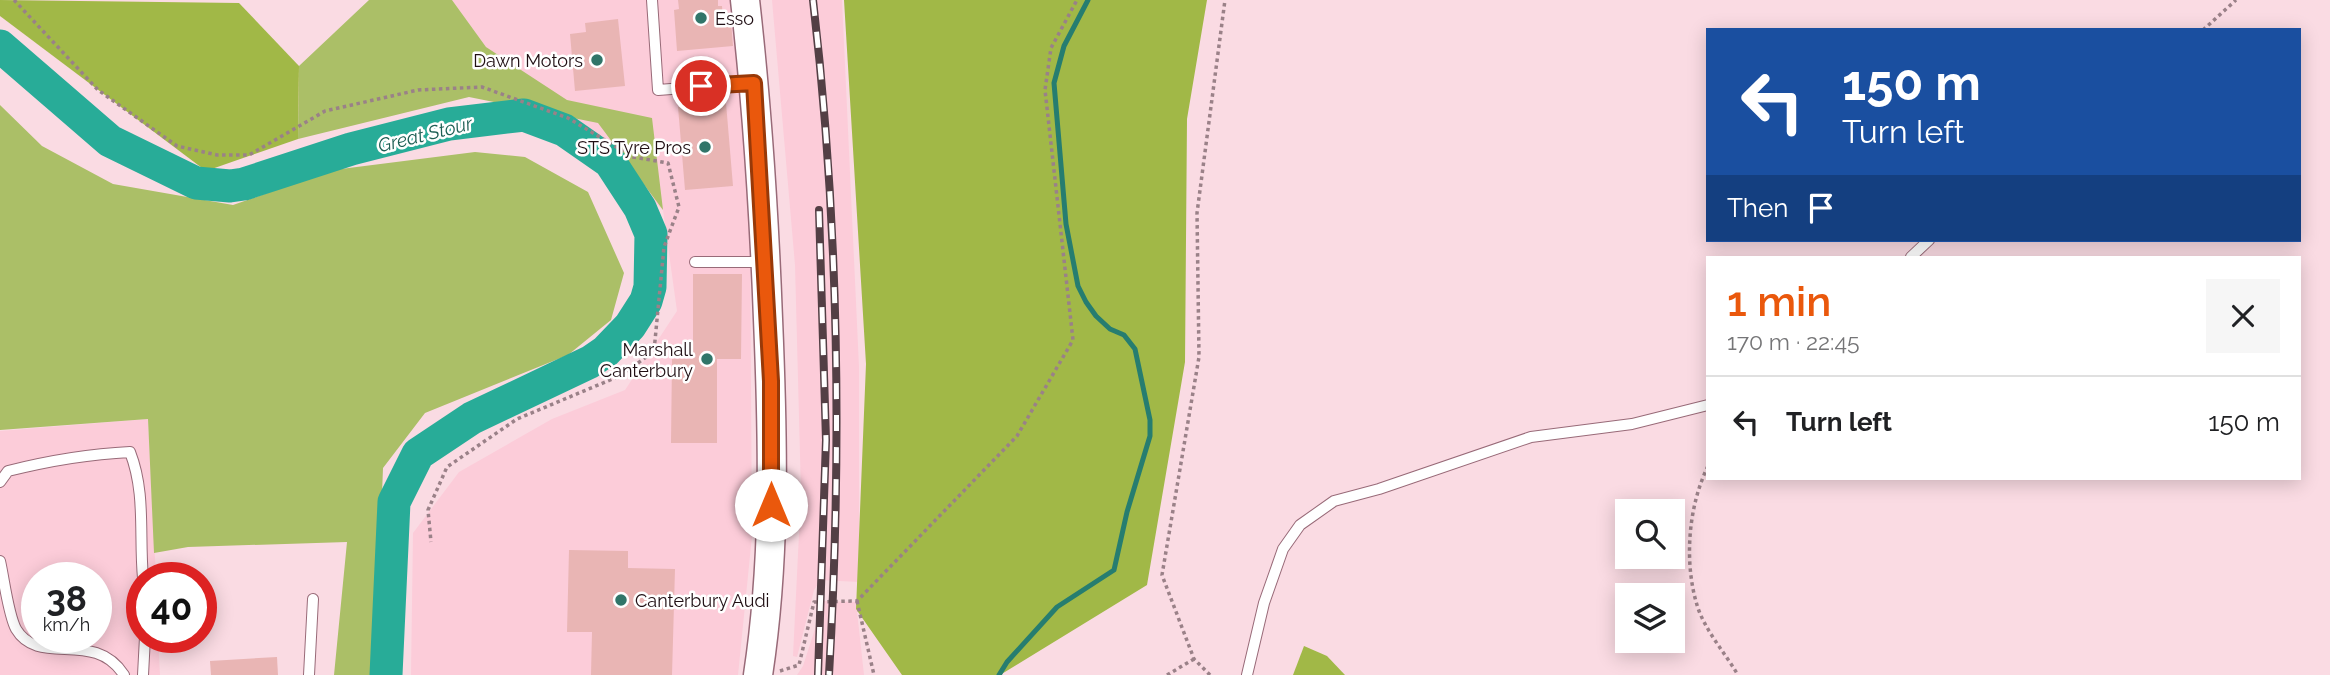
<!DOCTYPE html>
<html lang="en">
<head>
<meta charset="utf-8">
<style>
  :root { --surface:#fff; --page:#f6f6f6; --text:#202124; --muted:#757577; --line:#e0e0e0; --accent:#ea580c }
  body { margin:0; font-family:Raleway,sans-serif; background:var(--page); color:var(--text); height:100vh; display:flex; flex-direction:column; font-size:26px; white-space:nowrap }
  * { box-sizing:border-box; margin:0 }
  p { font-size:23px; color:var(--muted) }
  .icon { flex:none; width:38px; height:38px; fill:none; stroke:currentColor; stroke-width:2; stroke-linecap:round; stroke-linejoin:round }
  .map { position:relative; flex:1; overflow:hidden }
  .panel { position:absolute; left:1706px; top:256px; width:595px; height:224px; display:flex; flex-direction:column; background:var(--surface); border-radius:0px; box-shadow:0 4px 18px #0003 }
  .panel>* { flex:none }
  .guide { position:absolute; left:1706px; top:28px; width:595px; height:214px; border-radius:0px; box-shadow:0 4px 18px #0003; background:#1a4fa0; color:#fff; overflow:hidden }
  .buttons { position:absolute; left:1615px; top:499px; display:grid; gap:14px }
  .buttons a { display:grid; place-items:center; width:70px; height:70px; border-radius:0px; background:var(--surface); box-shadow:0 4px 18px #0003; font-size:35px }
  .speed { position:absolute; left:21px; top:562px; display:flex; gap:14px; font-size:35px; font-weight:700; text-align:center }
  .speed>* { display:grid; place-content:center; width:91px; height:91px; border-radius:50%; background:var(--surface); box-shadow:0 4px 18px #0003; line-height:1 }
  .speed small { font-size:18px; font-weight:400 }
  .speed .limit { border:10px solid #d22; background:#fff; color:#111 }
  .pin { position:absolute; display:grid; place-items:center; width:60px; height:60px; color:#fff; margin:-30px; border:4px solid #fff; border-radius:50%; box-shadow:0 2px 7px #0007 }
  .me { position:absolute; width:77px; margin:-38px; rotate:0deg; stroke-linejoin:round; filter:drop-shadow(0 0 5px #0008) }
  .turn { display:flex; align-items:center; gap:24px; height:147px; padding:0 21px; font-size:32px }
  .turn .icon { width:91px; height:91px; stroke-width:2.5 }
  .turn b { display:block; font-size:49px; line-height:60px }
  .then { display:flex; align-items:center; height:66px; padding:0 21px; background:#0003; gap:14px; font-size:26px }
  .round { display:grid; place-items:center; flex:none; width:74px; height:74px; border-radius:0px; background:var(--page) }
  .overview { display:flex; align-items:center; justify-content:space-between; height:119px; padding:0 21px }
  h1 { font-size:42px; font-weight:600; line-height:52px; color:var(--accent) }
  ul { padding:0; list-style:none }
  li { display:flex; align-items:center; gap:21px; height:91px; padding:0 21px; border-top:2px solid var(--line) }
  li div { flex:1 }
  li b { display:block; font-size:26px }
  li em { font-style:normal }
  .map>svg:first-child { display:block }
</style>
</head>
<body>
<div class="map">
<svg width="2330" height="675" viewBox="0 0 2330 675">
  <rect width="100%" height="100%" fill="#fadbe3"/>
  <g fill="#fcccd9" fill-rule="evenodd">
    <polygon points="452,0 731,0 739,65 750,238 752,536 738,675 411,675 413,533 459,472 552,419 625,390 677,311 663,210 486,47"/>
    <polygon points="772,0 842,0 859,367 859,582 821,580 814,590 797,657 793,656 801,493 795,265"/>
    <path d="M148,419L156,577L142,578V637H158L160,675H0V431ZM37,578H96V637H37Z"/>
    <polygon points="824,601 856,602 864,675 797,675 803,666"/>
  </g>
  <g fill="#abbf67">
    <polygon points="369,0 452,0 486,47 567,100 652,118 663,210 598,123 469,97 298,139 299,66"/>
    <polygon points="0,105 42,146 113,184 233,205 333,170 475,152 525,157 588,192 624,273 611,320 568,355 425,413 383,468 375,675 334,675 347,542 188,547 154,553 148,419 0,430"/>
  </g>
  <g fill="#a1b847">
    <polygon points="0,0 239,3 299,66 298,139 206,171 0,16"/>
    <polygon points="844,0 1207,0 1187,119 1185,362 1147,585 1000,675 902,675 856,609 866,364"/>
    <polygon points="1304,646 1327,656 1345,675 1293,675"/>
  </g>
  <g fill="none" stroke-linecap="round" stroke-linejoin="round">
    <polyline stroke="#267d70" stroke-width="5" points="999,675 1007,662 1057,607 1114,570 1127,512 1150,436 1150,420 1135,349 1124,335 1110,329 1096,316 1086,302 1078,286 1066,224 1054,83 1064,46 1088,0"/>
    <polyline stroke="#28ac98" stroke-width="33" points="0,46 110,141 196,183 230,186 244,184 351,149 449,124 524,115 564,130 610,162 640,208 651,234 650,287 646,301 630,326 606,351 590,362 472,418 418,454 394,502 386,675"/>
  </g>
  <g fill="#e9b5b4">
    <polygon points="678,0 718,0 718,6 722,6 723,21 731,21 733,46 677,51 674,10 679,9"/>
    <polygon points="618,19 625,86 575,91 570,34 586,32 585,23"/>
    <polygon points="726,103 733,186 685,190 678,107"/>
    <polygon points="693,274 742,274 741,359 717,359 717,443 671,443 672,359 693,359"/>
    <polygon points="569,550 628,551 628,568 675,569 672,675 591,675 592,632 567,632"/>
    <polygon points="277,657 278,675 211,675 210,661"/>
  </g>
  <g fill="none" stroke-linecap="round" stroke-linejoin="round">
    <defs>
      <g id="lane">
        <polyline points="652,0 658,90 750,83"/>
        <polyline points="1911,257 1929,240"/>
        <polyline points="695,262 762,262"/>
        <path d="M0,482L8,471C48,461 88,454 130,452C146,493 139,535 143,578"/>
        <path d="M0,561C4,578 8,614 16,629C39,668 94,628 124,675"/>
        <polyline points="143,675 145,637"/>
        <polyline points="309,675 313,599"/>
        <polyline points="1247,675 1264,603 1283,549 1300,525 1334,501 1379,489 1531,437 1632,424 1708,405"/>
      </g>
      <path id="secondary" d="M745,0C757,106 764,212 768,319C773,437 776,557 758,675"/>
    </defs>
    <use href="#lane" stroke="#986a78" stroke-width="12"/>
    <use href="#secondary" stroke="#986a78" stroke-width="31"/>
    <g stroke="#9a8188" stroke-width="3.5" stroke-dasharray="3.5 3.5" stroke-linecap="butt">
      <polyline points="14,0 98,90 177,146 217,155 249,155 325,111 418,90 482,87 568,118 633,157 668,163 679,207 664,247 654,351 622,375 517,419 447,467 428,510 431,542"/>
      <polyline points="2203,30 2236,0"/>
      <path d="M1708,466C1688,507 1684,562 1697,605C1704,629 1725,653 1738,675"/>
      <polyline points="857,601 874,675"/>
      <polyline points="780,671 799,665 814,602 857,601 1017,436 1073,340 1045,90 1051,48 1077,0"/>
      <polyline points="1167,675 1194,659"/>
      <polyline points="1210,675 1194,659 1162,575 1199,357 1197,213 1225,0"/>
    </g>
    <use href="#lane" stroke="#fff" stroke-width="10"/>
    <use href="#secondary" stroke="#fff" stroke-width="28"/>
    <defs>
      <g id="rail">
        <path d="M813,0C839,223 842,451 829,675"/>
        <polyline points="818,675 826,440 819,210"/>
      </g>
    </defs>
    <use href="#rail" stroke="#533f45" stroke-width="8"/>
    <use href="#rail" stroke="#fff" stroke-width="5" stroke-dasharray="16" stroke-linecap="butt"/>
  </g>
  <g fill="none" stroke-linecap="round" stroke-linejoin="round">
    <defs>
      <polyline id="route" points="701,86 754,83 771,381 771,505"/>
    </defs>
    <use href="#route" stroke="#983908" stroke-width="18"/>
    <use href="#route" stroke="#ea580c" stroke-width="12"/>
  </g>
  <g fill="#317569" stroke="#fff" stroke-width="2.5">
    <circle cx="701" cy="18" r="7"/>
    <circle cx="597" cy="60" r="7"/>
    <circle cx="705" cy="147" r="7"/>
    <circle cx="707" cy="359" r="7"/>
    <circle cx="621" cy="600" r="7"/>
  </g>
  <g text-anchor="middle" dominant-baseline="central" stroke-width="5" stroke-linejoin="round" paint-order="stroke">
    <g font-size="18" fill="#200f14" stroke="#fff" text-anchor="end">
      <text x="715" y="18" text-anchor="start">Esso</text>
      <text x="583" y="60">Dawn Motors</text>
      <text x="691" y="147">STS Tyre Pros</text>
      <text x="693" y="349">Marshall<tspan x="693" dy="21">Canterbury</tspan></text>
      <text x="635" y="600" text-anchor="start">Canterbury Audi</text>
    </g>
    <g font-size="19" font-style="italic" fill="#1d5f54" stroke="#fff">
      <text transform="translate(425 134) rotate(-14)">Great Stour</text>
    </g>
  </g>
</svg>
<div class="buttons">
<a><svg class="icon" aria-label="search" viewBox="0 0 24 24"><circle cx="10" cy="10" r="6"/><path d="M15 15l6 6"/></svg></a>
<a><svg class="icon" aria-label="layers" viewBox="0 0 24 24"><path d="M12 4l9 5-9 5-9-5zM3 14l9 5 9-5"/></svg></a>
</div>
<div class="speed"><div>38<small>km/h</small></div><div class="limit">40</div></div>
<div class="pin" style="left:701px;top:86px;background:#d93025"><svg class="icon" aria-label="arrive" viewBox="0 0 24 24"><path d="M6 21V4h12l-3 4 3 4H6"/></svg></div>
<svg class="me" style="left:771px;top:505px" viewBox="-20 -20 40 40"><circle r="19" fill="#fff"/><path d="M0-13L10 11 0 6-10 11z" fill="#ea580c"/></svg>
<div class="guide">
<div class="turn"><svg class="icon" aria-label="left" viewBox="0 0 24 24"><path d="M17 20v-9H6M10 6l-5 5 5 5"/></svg><div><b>150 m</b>Turn left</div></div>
<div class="then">Then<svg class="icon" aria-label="arrive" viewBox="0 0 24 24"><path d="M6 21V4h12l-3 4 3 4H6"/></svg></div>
</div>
<section class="panel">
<div class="overview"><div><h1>1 min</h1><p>170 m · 22:45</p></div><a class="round"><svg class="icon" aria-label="close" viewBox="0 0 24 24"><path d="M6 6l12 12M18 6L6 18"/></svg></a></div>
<ul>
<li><svg class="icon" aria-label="left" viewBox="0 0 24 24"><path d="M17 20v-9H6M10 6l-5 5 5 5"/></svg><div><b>Turn left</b></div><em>150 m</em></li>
</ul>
</section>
</div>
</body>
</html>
